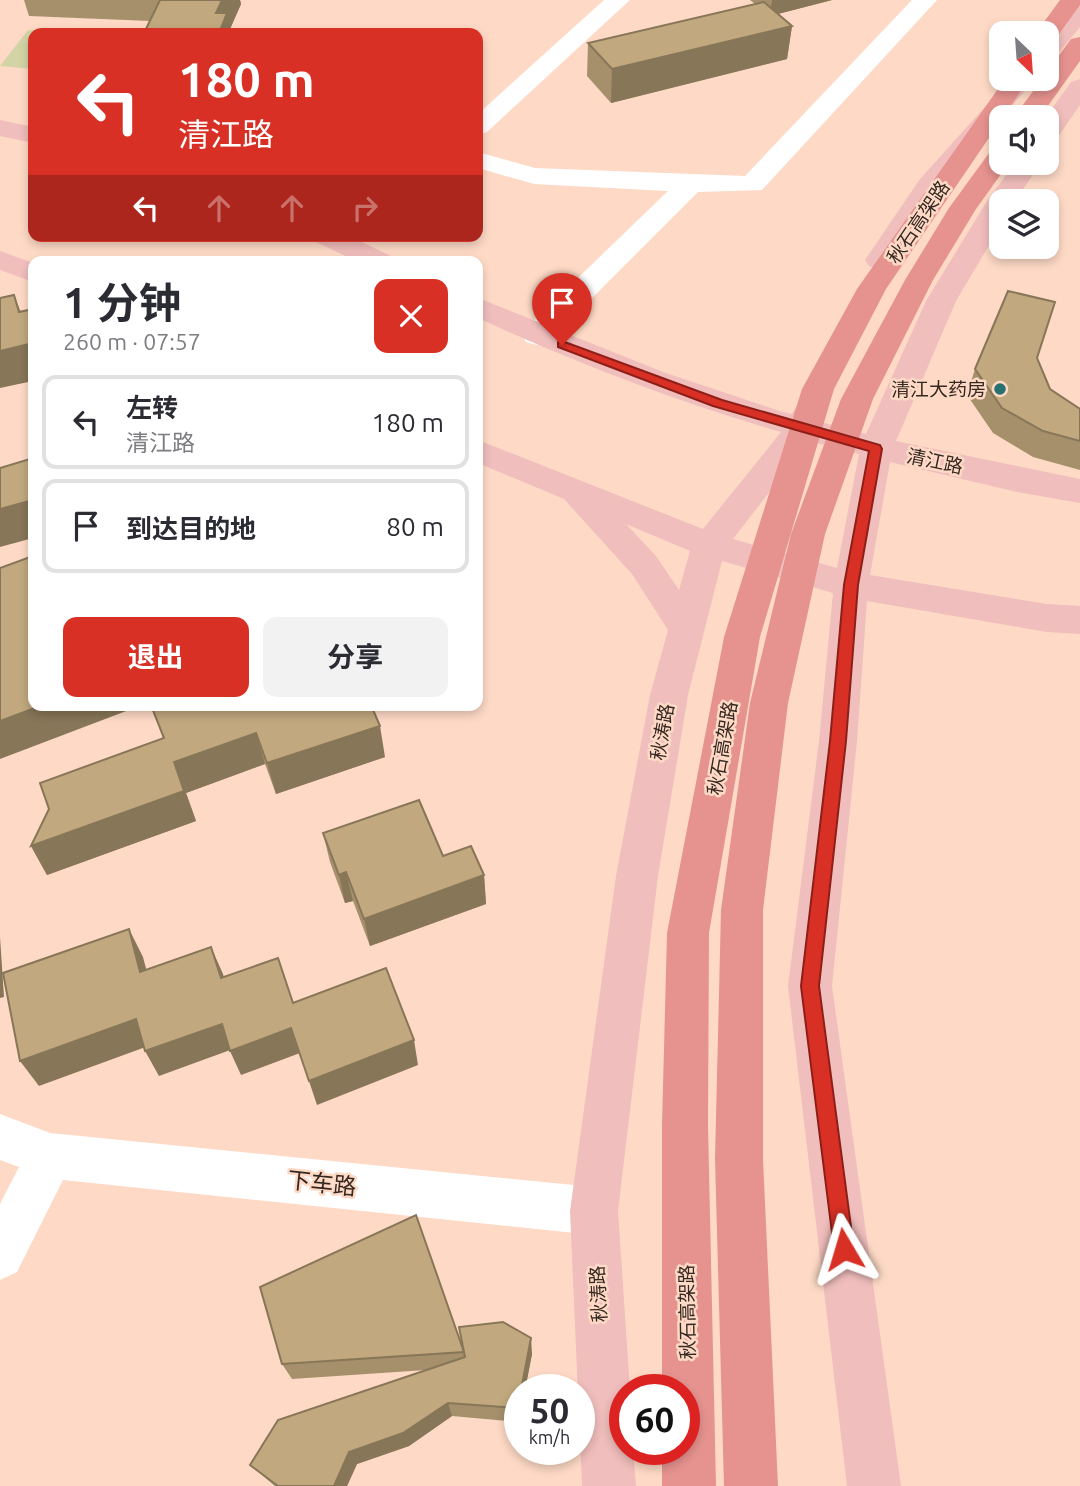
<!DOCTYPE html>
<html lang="zh">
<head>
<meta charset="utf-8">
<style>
  :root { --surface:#fff; --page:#f2f2f3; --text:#2b2b33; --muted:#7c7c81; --line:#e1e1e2; --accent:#d93025 }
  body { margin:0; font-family:Ubuntu,"Noto Sans SC",sans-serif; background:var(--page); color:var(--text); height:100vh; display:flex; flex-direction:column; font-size:26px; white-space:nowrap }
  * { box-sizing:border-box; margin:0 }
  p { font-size:23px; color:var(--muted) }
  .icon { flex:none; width:38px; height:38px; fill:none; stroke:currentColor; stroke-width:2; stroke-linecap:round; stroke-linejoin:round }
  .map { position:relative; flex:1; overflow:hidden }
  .side { position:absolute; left:28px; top:256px; width:455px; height:455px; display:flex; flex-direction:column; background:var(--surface); border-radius:14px; box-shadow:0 4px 10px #0003 }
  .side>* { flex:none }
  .top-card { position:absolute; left:28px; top:28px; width:455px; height:214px; border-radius:14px; box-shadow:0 4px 10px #0003; background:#d93025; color:#fff; overflow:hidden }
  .needle { width:46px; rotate:155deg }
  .tools { position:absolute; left:989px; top:21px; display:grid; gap:14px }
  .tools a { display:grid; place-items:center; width:70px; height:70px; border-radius:14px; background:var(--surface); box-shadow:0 4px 10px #0003; font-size:35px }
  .speed { position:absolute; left:504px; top:1374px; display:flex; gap:14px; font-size:35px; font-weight:700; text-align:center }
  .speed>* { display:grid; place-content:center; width:91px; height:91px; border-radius:50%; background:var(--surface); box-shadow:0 4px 10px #0003; line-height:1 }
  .speed small { font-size:18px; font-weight:400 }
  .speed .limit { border:10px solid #d22; background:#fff; color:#111 }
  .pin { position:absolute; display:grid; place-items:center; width:60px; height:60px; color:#fff; margin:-72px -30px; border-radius:50% 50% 50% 0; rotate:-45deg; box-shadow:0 0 7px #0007 }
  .pin .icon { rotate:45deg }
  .me { position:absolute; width:77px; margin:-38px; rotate:353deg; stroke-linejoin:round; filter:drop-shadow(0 0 5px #0008) }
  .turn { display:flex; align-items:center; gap:24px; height:147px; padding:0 35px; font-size:32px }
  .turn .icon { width:91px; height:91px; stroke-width:2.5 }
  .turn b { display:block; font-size:49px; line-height:60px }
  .lanes { display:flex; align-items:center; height:66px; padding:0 35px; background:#0003; justify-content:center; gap:35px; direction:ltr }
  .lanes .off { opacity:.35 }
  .round { display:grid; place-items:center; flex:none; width:74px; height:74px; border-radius:14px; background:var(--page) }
  .headline { display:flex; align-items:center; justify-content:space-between; height:119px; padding:0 35px }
  h1 { font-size:42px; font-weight:700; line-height:52px }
  .action { display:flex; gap:14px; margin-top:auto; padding:14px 35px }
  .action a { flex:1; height:80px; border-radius:14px; background:var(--accent); color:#fff; font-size:28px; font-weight:700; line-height:80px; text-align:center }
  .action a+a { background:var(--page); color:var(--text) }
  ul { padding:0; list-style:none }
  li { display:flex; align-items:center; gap:21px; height:94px; margin:0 14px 10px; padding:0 21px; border:4px solid var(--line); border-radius:14px }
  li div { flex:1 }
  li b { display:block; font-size:26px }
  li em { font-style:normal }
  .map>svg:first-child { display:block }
</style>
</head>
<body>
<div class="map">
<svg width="1080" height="1486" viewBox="0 0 1080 1486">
  <rect width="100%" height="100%" fill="#fedac6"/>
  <polygon fill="#d3d4a6" points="28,30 60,33 33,33 33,69 0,66"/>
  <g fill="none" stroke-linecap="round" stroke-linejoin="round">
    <g fill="#fff" fill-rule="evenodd">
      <polygon points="604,0 630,0 487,132 478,135 478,114"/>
      <polygon points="912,0 937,0 762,190 698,192 548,342 537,345 526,342 522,335 526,328 668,191 534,184 478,168 478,152 535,168 745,176"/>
      <polygon points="0,1114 50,1133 594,1187 611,1194 618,1211 611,1228 594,1235 63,1180 17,1272 0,1280 0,1204 19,1167 0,1160"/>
    </g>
    <g fill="#f0bebc" fill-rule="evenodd">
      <polygon points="1080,5 1080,27 1055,57 1046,59 1046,36 1072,7"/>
      <polygon points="1010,79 1035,79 940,190 889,266 879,269 869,266 865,260 920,179"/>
      <polygon points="1080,79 1080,105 1055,141 1046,143 1046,117 1071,82"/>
      <polygon points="0,120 33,127 33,143 0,136"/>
      <path d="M1015,163H1041L1015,201H1001V225L956,301L896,441L1080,479V503L1017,492L890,462L870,575L1047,604L1080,606V634L1047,632L867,601L857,741L832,986L901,1486H847L788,986L819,741L833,593L722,561L688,695L658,876L618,1211L630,1390H625V1449H633L636,1486H582L570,1211L616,876L650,695L668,630L632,574L564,499L478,463V440L703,529L781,432C677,402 576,363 478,318V298L663,372L783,412L792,414L799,402L810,398L821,402L826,409L821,422L866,434L926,301L987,201ZM809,441L859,454L837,568L733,539ZM626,524L690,551L679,590L656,556Z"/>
      <polygon points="312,236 349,236 389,255 393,261 356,261 316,242"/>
      <polygon points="0,251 33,263 33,282 0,270"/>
    </g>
    <g fill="#e6938f" fill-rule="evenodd">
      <polygon points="1060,0 1080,0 1080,5 1054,41 1046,43 1046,33 1036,33"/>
      <polygon points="1080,37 1080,61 1040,117 1014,117 1042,79 1046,79 1046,73 1071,39"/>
      <polygon points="1005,79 1029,79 886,289 834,389 760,637 709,933 708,1125 716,1486 662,1486 662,1449 684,1449 684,1390 662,1390 662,1125 667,933 724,637 802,389 857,289"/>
      <polygon points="1001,147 1001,163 1009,163 976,209 933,280 873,399 825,534 788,703 763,910 763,1159 778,1486 724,1486 715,1159 721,910 750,703 791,534 841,399 905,280 949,208 992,149"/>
    </g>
  </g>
  <g fill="#a6906c">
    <polygon points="24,0 240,0 241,4 230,29 150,21 29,16"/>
    <polygon points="750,0 832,0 778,14 792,26 787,59 611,103 587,76 588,43 755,4"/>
    <polygon points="1037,358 1050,389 1080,441 1080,470 1033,457 993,433 967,395 975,369"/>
    <polygon points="150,705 340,705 342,710 385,757 276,794 265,764 186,793 196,821 47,875 31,846 163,738"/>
    <polygon points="323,833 443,856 484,875 486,904 370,946 353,901 345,903 330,862"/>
    <polygon points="464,1352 532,1354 525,1390 520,1390 518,1422 452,1416 409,1446 357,1464 347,1486 275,1486 250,1465 426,1370 292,1379 282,1364"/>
  </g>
  <g fill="#877658">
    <polygon points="222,0 240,0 241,4 230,29 231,33 219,33 216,13"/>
    <polygon points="772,0 832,0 770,16"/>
    <polygon points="792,26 787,59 611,103 612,69"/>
    <polygon points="14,295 33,343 33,381 0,388 0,351 19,312"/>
    <polygon points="33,500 33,538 0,547 0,509"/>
    <polygon points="43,705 142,705 0,759 0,721"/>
    <polygon points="380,726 385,757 276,794 267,763"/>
    <polygon points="256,733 265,764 186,793 196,821 47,875 31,846 174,762"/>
    <polygon points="346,872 353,901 345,903 339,875"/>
    <polygon points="484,875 486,904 370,946 364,919"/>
    <polygon points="129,929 143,957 154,999 140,972"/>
    <polygon points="0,937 4,997 0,998"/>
    <polygon points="211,947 223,974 232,1005 221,978"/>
    <polygon points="136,1019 151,1045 39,1086 20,1061"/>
    <polygon points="222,1024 233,1049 159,1076 145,1051"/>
    <polygon points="291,1028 300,1053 241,1075 230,1051"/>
    <polygon points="414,1040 418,1065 317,1105 309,1081"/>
    <polygon points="531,1338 532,1354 525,1390 521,1390"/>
    <polygon points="520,1395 520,1414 518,1422 517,1408"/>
    <polygon points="448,1403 452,1416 409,1446 357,1464 347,1486 334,1486 349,1452"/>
  </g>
  <g fill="#c1a87e" stroke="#877658" stroke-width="2">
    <polygon points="160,0 222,0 216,13 227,13 219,33 144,33"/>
    <polygon points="764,2 792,26 612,69 588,43"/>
    <polygon points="1008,291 1055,302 1037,358 1050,389 1080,409 1080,441 1043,431 1002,408 975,369"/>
    <polygon points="14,295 19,312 33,309 33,343 0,351 0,298"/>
    <polygon points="33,458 33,500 0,509 0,468"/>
    <polygon points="33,556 33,705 43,705 0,721 0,568"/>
    <polygon points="151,705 340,705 342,710 356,705 371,705 380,726 267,763 256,733 174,762 184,791 31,846 49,809 40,783 164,738"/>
    <polygon points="419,800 443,856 471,846 484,875 364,919 346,872 339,875 323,833"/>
    <polygon points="129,929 140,972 211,947 221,978 278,958 293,1003 386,968 414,1040 309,1081 291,1028 230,1051 222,1024 145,1051 136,1019 20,1061 3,973"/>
    <polygon points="416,1215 464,1352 282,1364 260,1287"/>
    <polygon points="503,1322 531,1338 521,1390 520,1390 517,1408 448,1403 403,1433 349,1452 334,1486 278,1486 250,1465 278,1420 465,1357 459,1327"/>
  </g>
  <polygon fill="#d93025" stroke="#8d1f18" stroke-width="2" points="562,341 722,400 880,445 882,449 858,585 846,741 819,986 854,1249 851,1256 844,1259 837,1256 834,1249 801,986 830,741 844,585 869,451 713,406 558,347 558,342"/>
  <circle fill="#277271" stroke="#fedac6" stroke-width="2.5" cx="1000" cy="389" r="7"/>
  <g text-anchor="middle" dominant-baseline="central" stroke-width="5" stroke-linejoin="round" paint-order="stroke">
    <g font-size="19" fill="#352820" stroke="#fedac6">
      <text transform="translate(918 222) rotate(-56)">秋石高架路</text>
      <text transform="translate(935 461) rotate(12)">清江路</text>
      <text transform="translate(662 732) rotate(-80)">秋涛路</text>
      <text transform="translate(722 748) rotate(-80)">秋石高架路</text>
      <text transform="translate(598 1294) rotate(-93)">秋涛路</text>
      <text transform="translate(687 1312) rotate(-91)">秋石高架路</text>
    </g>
    <g font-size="19" fill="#352820" stroke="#fedac6" text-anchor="end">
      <text x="986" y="389">清江大药房</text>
    </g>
    <g font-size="23" fill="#352820" stroke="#fedac6">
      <text transform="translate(322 1183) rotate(6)">下车路</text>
    </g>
  </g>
</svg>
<div class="tools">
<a><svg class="needle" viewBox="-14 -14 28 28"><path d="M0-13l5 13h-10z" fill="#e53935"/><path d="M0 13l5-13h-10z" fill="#7c7c81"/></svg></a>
<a><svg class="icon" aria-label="sound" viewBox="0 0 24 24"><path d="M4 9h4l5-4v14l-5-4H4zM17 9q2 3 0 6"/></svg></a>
<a><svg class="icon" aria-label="layers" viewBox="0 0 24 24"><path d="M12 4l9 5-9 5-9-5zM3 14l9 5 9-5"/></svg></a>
</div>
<div class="speed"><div>50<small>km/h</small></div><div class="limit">60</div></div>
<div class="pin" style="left:562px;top:345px;background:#d93025"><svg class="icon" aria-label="arrive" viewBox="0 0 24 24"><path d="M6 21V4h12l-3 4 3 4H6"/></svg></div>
<svg class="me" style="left:844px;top:1249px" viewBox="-20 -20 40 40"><path d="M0-17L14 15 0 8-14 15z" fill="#d93025" stroke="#fff" stroke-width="4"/></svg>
<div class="top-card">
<div class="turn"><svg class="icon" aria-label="left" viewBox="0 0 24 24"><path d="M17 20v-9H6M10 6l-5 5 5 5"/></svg><div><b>180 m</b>清江路</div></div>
<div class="lanes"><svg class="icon" aria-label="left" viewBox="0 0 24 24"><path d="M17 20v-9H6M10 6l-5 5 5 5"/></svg><svg class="icon off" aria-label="ahead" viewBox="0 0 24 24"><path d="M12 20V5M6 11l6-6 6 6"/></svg><svg class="icon off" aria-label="ahead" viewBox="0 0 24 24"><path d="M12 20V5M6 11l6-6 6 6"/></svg><svg class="icon off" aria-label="right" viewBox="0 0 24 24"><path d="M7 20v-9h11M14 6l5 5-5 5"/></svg></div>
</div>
<section class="side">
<div class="headline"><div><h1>1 分钟</h1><p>260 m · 07:57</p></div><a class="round" style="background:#d93025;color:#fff"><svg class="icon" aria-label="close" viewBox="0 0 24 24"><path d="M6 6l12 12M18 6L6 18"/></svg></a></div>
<ul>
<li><svg class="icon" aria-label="left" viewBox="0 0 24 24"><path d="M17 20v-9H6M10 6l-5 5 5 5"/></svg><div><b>左转</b><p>清江路</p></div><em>180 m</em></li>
<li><svg class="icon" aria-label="arrive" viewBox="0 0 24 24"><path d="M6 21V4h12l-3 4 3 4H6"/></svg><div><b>到达目的地</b></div><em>80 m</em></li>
</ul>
<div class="action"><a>退出</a><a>分享</a></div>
</section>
</div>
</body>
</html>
